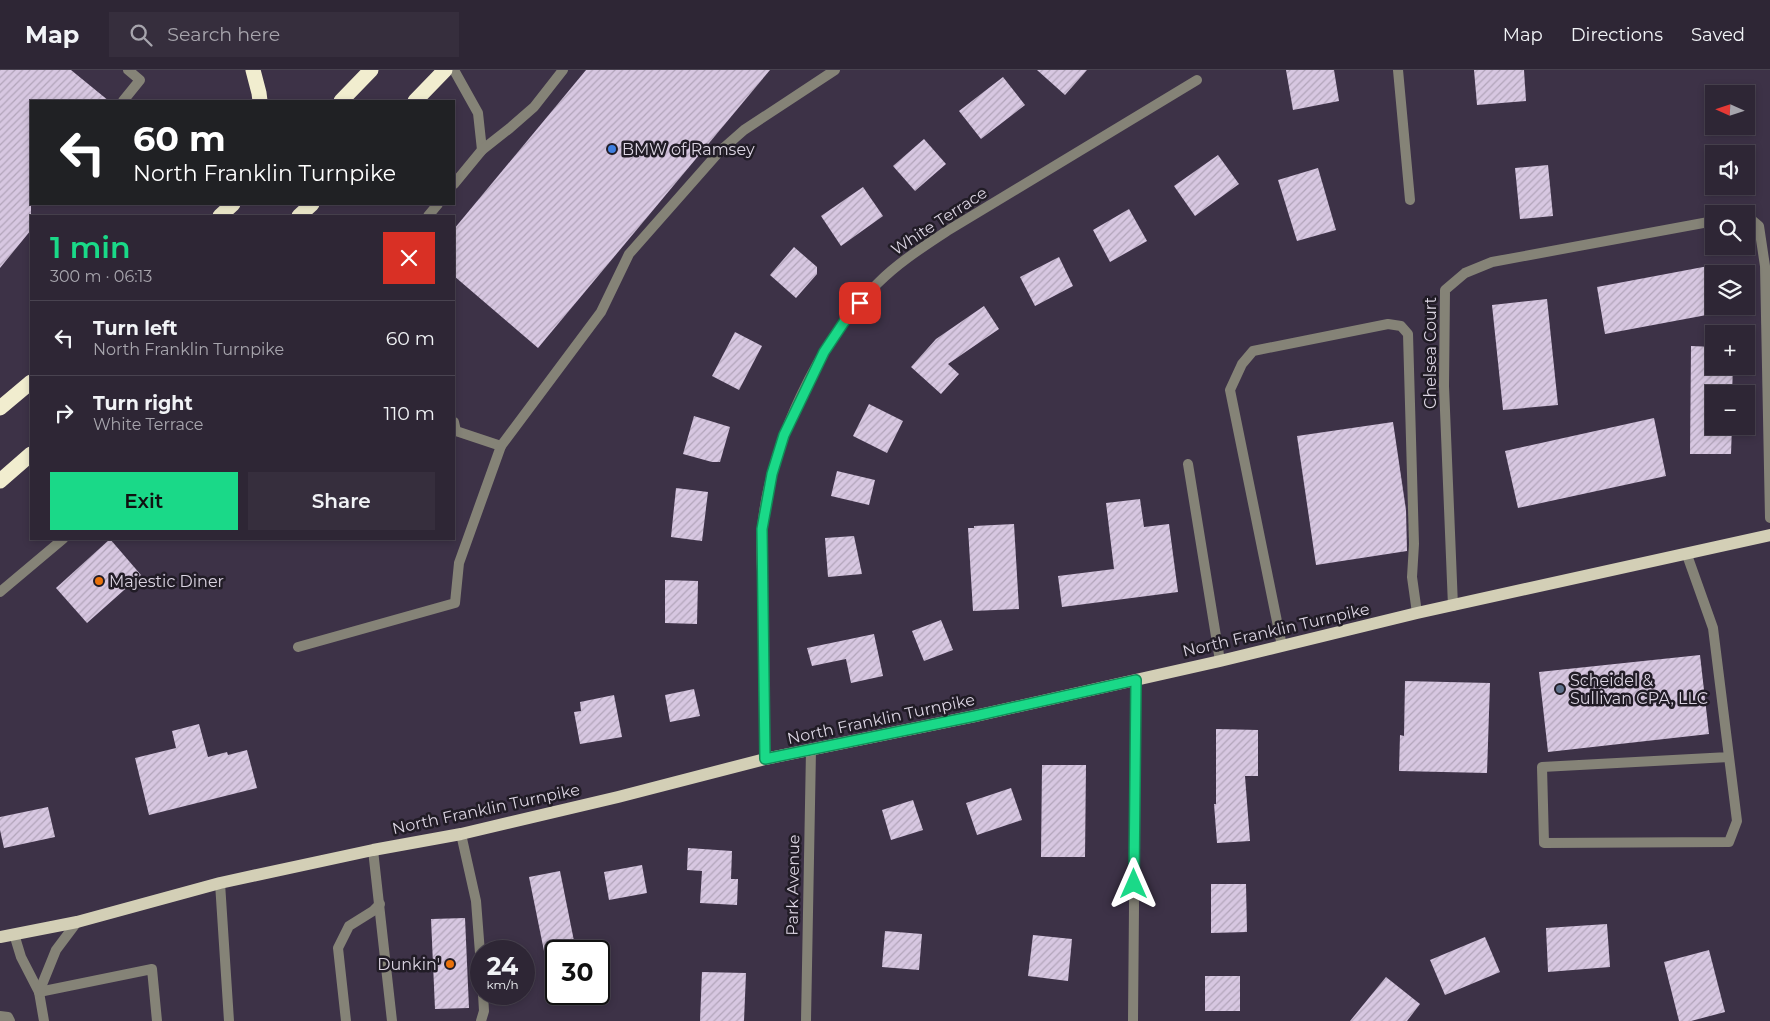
<!DOCTYPE html>
<html lang="en">
<head>
<meta charset="utf-8">
<style>
  :root { --surface:#2e2635; --page:#362e3d; --text:#f1f3f6; --muted:#a7a5ad; --line:#494350; --accent:#1ad988 }
  body { margin:0; font-family:Montserrat,sans-serif; background:var(--page); color:var(--text); height:100vh; display:flex; flex-direction:column; font-size:19px; white-space:nowrap }
  * { box-sizing:border-box; margin:0 }
  p { font-size:16px; color:var(--muted) }
  .icon { flex:none; width:28px; height:28px; fill:none; stroke:currentColor; stroke-width:2; stroke-linecap:round; stroke-linejoin:round }
  .map { position:relative; flex:1; overflow:hidden }
  .sheet { position:absolute; left:30px; top:145px; width:425px; height:325px; display:flex; flex-direction:column; background:var(--surface); border-radius:0px; box-shadow:0 2px 8px #0003,0 0 0 1px var(--line) }
  .sheet>* { flex:none }
  .hud { position:absolute; left:30px; top:30px; width:425px; height:105px; border-radius:0px; box-shadow:0 2px 8px #0003,0 0 0 1px var(--line); background:#202124; color:#fff; overflow:hidden }
  .needle { width:32px; rotate:273deg }
  .buttons { position:absolute; left:1705px; top:15px; display:grid; gap:10px }
  .buttons a { display:grid; place-items:center; width:50px; height:50px; border-radius:0px; background:var(--surface); box-shadow:0 2px 8px #0003,0 0 0 1px var(--line); font-size:25px }
  .speed { position:absolute; left:470px; top:870px; display:flex; gap:10px; font-size:25px; font-weight:700; text-align:center }
  .speed>* { display:grid; place-content:center; width:65px; height:65px; border-radius:50%; background:var(--surface); box-shadow:0 2px 8px #0003,0 0 0 1px var(--line); line-height:1 }
  .speed small { font-size:12px; font-weight:400 }
  .speed .limit { border:2px solid #111; border-radius:8px; background:#fff; color:#111 }
  .pin { position:absolute; display:grid; place-items:center; width:42px; height:42px; color:#fff; margin:-21px; border-radius:10px; box-shadow:0 2px 8px #0006 }
  .me { position:absolute; width:55px; margin:-28px; rotate:0deg; stroke-linejoin:round; filter:drop-shadow(0 0 4px #0008) }
  .turn { display:flex; align-items:center; gap:18px; height:105px; padding:0 20px; font-size:22px }
  .turn .icon { width:65px; height:65px; stroke-width:2.5 }
  .turn b { display:block; font-size:35px; line-height:42px }
  .round { display:grid; place-items:center; flex:none; width:52px; height:52px; border-radius:0px; background:var(--page) }
  .overview { display:flex; align-items:center; justify-content:space-between; height:85px; padding:0 20px }
  h1 { font-size:30px; font-weight:600; line-height:38px; color:var(--accent) }
  .action { display:flex; gap:10px; margin-top:auto; padding:10px 20px }
  .action a { flex:1; height:58px; border-radius:0px; background:var(--accent); color:#111; font-size:20px; font-weight:600; line-height:58px; text-align:center }
  .action a+a { background:var(--page); color:var(--text) }
  ul { padding:0; list-style:none }
  li { display:flex; align-items:center; gap:15px; height:75px; padding:0 20px; border-top:1px solid var(--line) }
  li div { flex:1 }
  li b { display:block; font-size:19px }
  li em { font-style:normal }
  header { display:flex; align-items:center; gap:30px; box-sizing:border-box; height:70px; padding:0 25px; background:var(--surface); border-bottom:1px solid var(--line) }
  header strong { font-size:24px }
  nav { display:flex; gap:28px; margin-inline-start:auto; font-size:18px }
  .search { width:350px; height:45px; background:var(--page); display:flex; align-items:center; gap:12px; box-sizing:border-box; padding:0 18px; border-radius:0px; color:var(--muted); font-size:19px }
  .map>svg:first-child { display:block }
</style>
</head>
<body>
<header>
<strong>Map</strong>
<div class="search"><svg class="icon" aria-label="search" viewBox="0 0 24 24"><circle cx="10" cy="10" r="6"/><path d="M15 15l6 6"/></svg>Search here</div>
<nav><a>Map</a><a>Directions</a><a>Saved</a></nav>
</header>
<div class="map">
<svg width="1770" height="951" viewBox="0 0 1770 951">
  <defs>
    <pattern id="building-hatch" width="6" height="6" patternUnits="userSpaceOnUse" patternTransform="scale(1.25)"><rect width="6" height="6" fill="#d7c7e1"/><path d="M-1 1l2-2M0 6l6-6M5 7l2-2" fill="none" stroke="#b2a5ba"/></pattern>
  </defs>
  <rect width="100%" height="100%" fill="#3d3247"/>
  <g fill="url(#building-hatch)">
    <polygon points="0,0 71,0 109,31 31,31 31,160 0,198"/>
    <polygon points="586,0 770,0 538,278 454,206 454,159"/>
    <polygon points="1037,0 1087,0 1065,25"/>
    <polygon points="1286,0 1334,0 1339,31 1293,40"/>
    <polygon points="1474,0 1524,0 1526,31 1477,35"/>
    <polygon points="1003,7 1025,35 981,69 959,41"/>
    <polygon points="924,69 946,94 915,121 893,96"/>
    <polygon points="1218,85 1239,114 1195,146 1174,116"/>
    <polygon points="1548,95 1553,146 1520,149 1515,98"/>
    <polygon points="1318,98 1336,160 1297,171 1278,110"/>
    <polygon points="863,117 883,146 841,176 821,146"/>
    <polygon points="1129,139 1147,171 1110,192 1093,160"/>
    <polygon points="794,177 817,197 817,204 796,228 770,205"/>
    <polygon points="1059,187 1073,216 1035,236 1020,207"/>
    <polygon points="1719,194 1721,204 1714,204 1714,236 1727,236 1728,241 1605,264 1597,217"/>
    <polygon points="1547,229 1558,335 1503,340 1492,235"/>
    <polygon points="984,236 999,259 948,294 959,304 941,324 911,297 936,269"/>
    <polygon points="735,262 762,276 739,320 712,306"/>
    <polygon points="1691,276 1714,277 1714,296 1733,296 1732,324 1714,324 1714,356 1732,356 1731,384 1690,384"/>
    <polygon points="869,334 903,351 887,383 853,366"/>
    <polygon points="694,346 730,357 720,392 712,392 683,384"/>
    <polygon points="1654,348 1666,406 1518,438 1505,381"/>
    <polygon points="1393,352 1406,440 1407,481 1316,495 1297,366"/>
    <polygon points="837,401 875,410 869,435 831,426"/>
    <polygon points="676,418 708,422 702,471 671,467"/>
    <polygon points="1140,429 1144,457 1169,454 1178,522 1062,537 1058,506 1114,499 1106,433"/>
    <polygon points="1014,454 1019,539 973,541 968,458 974,458 974,456"/>
    <polygon points="854,466 862,504 828,507 825,468"/>
    <polygon points="110,469 141,505 87,553 56,518"/>
    <polygon points="665,510 698,511 697,554 665,553"/>
    <polygon points="941,550 953,580 924,591 912,561"/>
    <polygon points="874,564 883,606 851,613 846,589 812,596 807,578"/>
    <polygon points="1700,585 1709,664 1548,682 1539,602"/>
    <polygon points="1405,611 1490,613 1487,703 1399,701 1400,665 1404,666"/>
    <polygon points="694,619 700,646 670,652 665,625"/>
    <polygon points="614,625 622,667 580,674 574,642 581,641 580,632"/>
    <polygon points="199,654 208,687 227,682 228,685 247,680 257,718 149,745 135,688 176,678 172,661"/>
    <polygon points="1216,659 1258,660 1258,706 1245,706 1250,771 1217,773 1214,734 1216,734"/>
    <polygon points="1042,695 1086,695 1085,787 1041,787"/>
    <polygon points="1011,718 1022,750 977,765 966,733"/>
    <polygon points="913,730 923,760 891,770 882,740"/>
    <polygon points="48,737 55,767 4,778 0,760 0,747"/>
    <polygon points="688,778 732,781 731,809 738,809 737,835 700,833 702,801 687,800"/>
    <polygon points="642,795 647,823 609,830 604,802"/>
    <polygon points="560,801 576,881 544,881 529,807"/>
    <polygon points="1211,814 1246,814 1247,862 1211,863"/>
    <polygon points="465,848 469,938 435,939 431,849"/>
    <polygon points="1607,854 1610,897 1548,902 1546,858"/>
    <polygon points="885,861 922,864 919,900 882,897"/>
    <polygon points="1033,865 1072,869 1068,911 1028,906"/>
    <polygon points="1485,867 1500,902 1445,925 1430,890"/>
    <polygon points="1709,880 1725,942 1691,951 1679,951 1664,892"/>
    <polygon points="702,902 746,903 744,951 700,951"/>
    <rect x="1205" y="906" width="35" height="35"/>
    <polygon points="1386,907 1420,934 1407,951 1350,951"/>
  </g>
  <g fill="none" stroke-linecap="round" stroke-linejoin="round">
    <g stroke="#858377" stroke-width="10">
      <polyline points="454,0 478,43 482,80"/>
      <polyline points="123,31 140,10 128,0"/>
      <polyline points="454,114 482,80 510,58 534,37 563,0"/>
      <polyline points="428,146 438,134"/>
      <polyline points="501,376 601,242 629,184 719,82 744,60 835,0"/>
      <polyline points="1188,394 1220,591"/>
      <polyline points="1687,485 1713,558 1737,751 1729,772 1544,773 1542,697 1729,687"/>
      <polyline points="0,522 63,469"/>
      <polyline points="1282,576 1230,320 1242,294 1253,281 1388,254 1401,256 1408,264 1414,474 1412,507 1417,543"/>
      <polyline points="298,577 455,533 459,493 501,376 456,361 454,352"/>
      <polyline points="461,764 476,831 481,896"/>
      <polyline points="373,780 392,951"/>
      <polyline points="220,813 229,951"/>
      <polyline points="14,864 21,887 39,922 44,951"/>
      <polyline points="39,922 152,899 157,951"/>
      <polyline points="39,922 56,880 77,852"/>
      <polyline points="0,946 8,947 10,951"/>
      <polyline points="346,951 338,878 349,856 373,841 380,834"/>
      <polyline points="481,951 484,941 483,924"/>
    </g>
    <g stroke="#858377" stroke-width="10">
      <polyline points="1398,0 1410,130"/>
      <polyline points="1746,145 1759,156 1765,196 1770,448"/>
      <polyline points="1453,536 1444,316 1445,220 1465,203 1492,192 1714,151"/>
      <path d="M765,689C764,638 763,586 763,534C763,509 760,483 762,458C770,376 818,271 878,213C899,192 923,177 947,161L1197,10"/>
      <polyline points="806,951 811,680"/>
      <polyline points="1133,951 1136,610"/>
    </g>
    <polyline stroke="#d3cfb6" stroke-width="12" points="0,867 77,852 220,813 373,780 461,764 618,727 765,689 975,646 1220,591 1417,543 1770,465"/>
    <g stroke="#f1edcf" stroke-width="15">
      <polyline points="253,0 259,23 260,31"/>
      <polyline points="341,31 371,0"/>
      <polyline points="415,31 445,0"/>
      <polyline points="220,146 233,134"/>
      <polyline points="299,146 312,134"/>
      <polyline points="0,338 31,312"/>
      <polyline points="0,411 31,384"/>
    </g>
  </g>
  <g fill="none" stroke-linecap="round" stroke-linejoin="round">
    <defs>
      <polyline id="route" points="860,233 850,243 824,282 784,365 772,404 762,459 765,689 975,646 1136,610 1134,814"/>
    </defs>
    <use href="#route" stroke="#118d58" stroke-width="12"/>
    <use href="#route" stroke="#1ad988" stroke-width="9"/>
  </g>
  <circle fill="#3f7fe0" stroke="#211c26" stroke-width="2" cx="612" cy="79" r="5"/>
  <g fill="#e8710a" stroke="#211c26" stroke-width="2">
    <circle cx="99" cy="511" r="5"/>
    <circle cx="450" cy="894" r="5"/>
  </g>
  <circle fill="#5c6f8a" stroke="#211c26" stroke-width="2" cx="1560" cy="619" r="5"/>
  <g text-anchor="middle" dominant-baseline="central" stroke-width="5" stroke-linejoin="round" paint-order="stroke">
    <g font-size="16" fill="#dbd4e2" stroke="#211c26" text-anchor="start">
      <text x="622" y="79">BMW of Ramsey</text>
      <text x="109" y="511">Majestic Diner</text>
      <text x="1570" y="610">Scheidel &amp;<tspan x="1570" dy="18">Sullivan CPA, LLC</tspan></text>
      <text x="440" y="894" text-anchor="end">Dunkin'</text>
    </g>
    <g font-size="16" fill="#dbd4e2" stroke="#211c26">
      <text transform="translate(939 151) rotate(-33)">White Terrace</text>
      <text transform="translate(1430 283) rotate(-90)">Chelsea Court</text>
      <text transform="translate(1276 560) rotate(-13)">North Franklin Turnpike</text>
      <text transform="translate(881 649) rotate(-12)">North Franklin Turnpike</text>
      <text transform="translate(486 739) rotate(-12)">North Franklin Turnpike</text>
      <text transform="translate(793 815) rotate(-89)">Park Avenue</text>
    </g>
  </g>
</svg>
<div class="buttons">
<a><svg class="needle" viewBox="-14 -14 28 28"><path d="M0-13l5 13h-10z" fill="#e53935"/><path d="M0 13l5-13h-10z" fill="#a7a5ad"/></svg></a>
<a><svg class="icon" aria-label="sound" viewBox="0 0 24 24"><path d="M4 9h4l5-4v14l-5-4H4zM17 9q2 3 0 6"/></svg></a>
<a><svg class="icon" aria-label="search" viewBox="0 0 24 24"><circle cx="10" cy="10" r="6"/><path d="M15 15l6 6"/></svg></a>
<a><svg class="icon" aria-label="layers" viewBox="0 0 24 24"><path d="M12 4l9 5-9 5-9-5zM3 14l9 5 9-5"/></svg></a>
<a>+</a>
<a>−</a>
</div>
<div class="speed"><div>24<small>km/h</small></div><div class="limit">30</div></div>
<div class="pin" style="left:860px;top:233px;background:#d93025"><svg class="icon" aria-label="arrive" viewBox="0 0 24 24"><path d="M6 21V4h12l-3 4 3 4H6"/></svg></div>
<svg class="me" style="left:1134px;top:814px" viewBox="-20 -20 40 40"><path d="M0-17L14 15 0 8-14 15z" fill="#1ad988" stroke="#fff" stroke-width="4"/></svg>
<div class="hud">
<div class="turn"><svg class="icon" aria-label="left" viewBox="0 0 24 24"><path d="M17 20v-9H6M10 6l-5 5 5 5"/></svg><div><b>60 m</b>North Franklin Turnpike</div></div>
</div>
<section class="sheet">
<div class="overview"><div><h1>1 min</h1><p>300 m · 06:13</p></div><a class="round" style="background:#d93025;color:#fff"><svg class="icon" aria-label="close" viewBox="0 0 24 24"><path d="M6 6l12 12M18 6L6 18"/></svg></a></div>
<ul>
<li><svg class="icon" aria-label="left" viewBox="0 0 24 24"><path d="M17 20v-9H6M10 6l-5 5 5 5"/></svg><div><b>Turn left</b><p>North Franklin Turnpike</p></div><em>60 m</em></li>
<li><svg class="icon" aria-label="right" viewBox="0 0 24 24"><path d="M7 20v-9h11M14 6l5 5-5 5"/></svg><div><b>Turn right</b><p>White Terrace</p></div><em>110 m</em></li>
</ul>
<div class="action"><a>Exit</a><a>Share</a></div>
</section>
</div>
</body>
</html>
